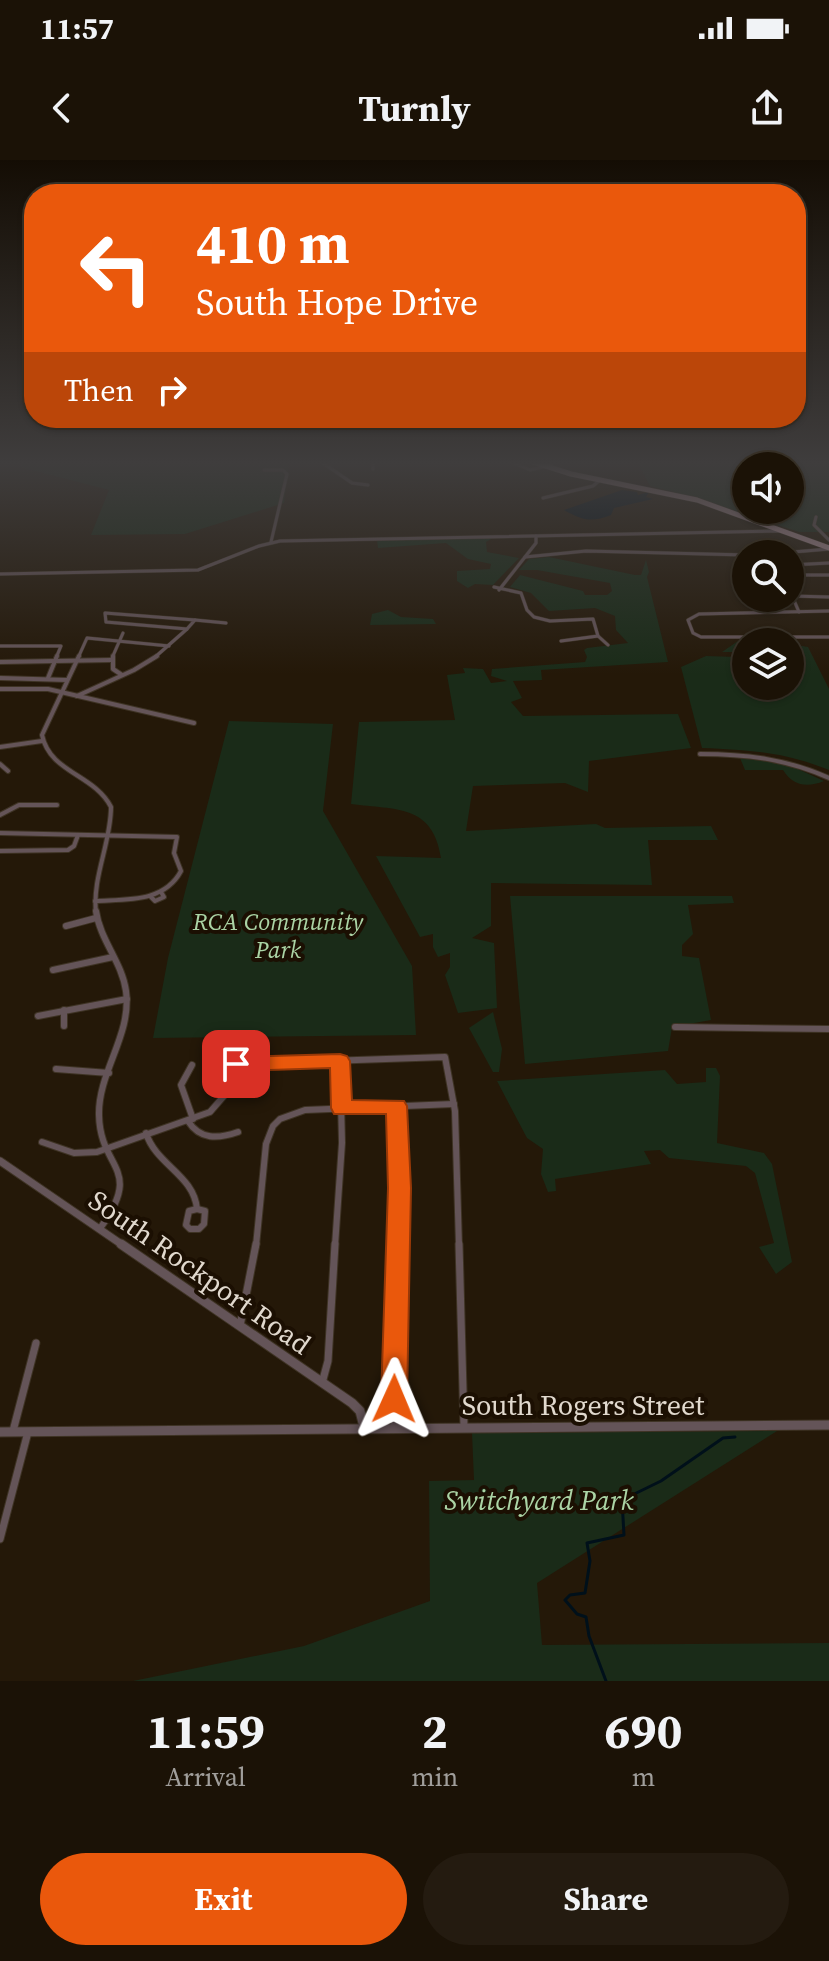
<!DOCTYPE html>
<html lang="en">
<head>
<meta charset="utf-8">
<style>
  :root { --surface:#1b1206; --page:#241b10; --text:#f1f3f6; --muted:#a09e9b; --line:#393228; --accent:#ea580c }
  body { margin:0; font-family:"Source Serif 4",serif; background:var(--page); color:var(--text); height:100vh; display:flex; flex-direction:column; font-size:30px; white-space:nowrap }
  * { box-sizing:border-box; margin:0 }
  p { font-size:26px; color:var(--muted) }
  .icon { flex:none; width:44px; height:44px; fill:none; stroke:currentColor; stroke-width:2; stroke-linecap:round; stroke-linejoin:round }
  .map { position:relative; height:1521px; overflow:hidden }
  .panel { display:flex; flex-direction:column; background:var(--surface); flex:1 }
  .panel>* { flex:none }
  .top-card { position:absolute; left:24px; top:24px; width:782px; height:244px; border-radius:32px; box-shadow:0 2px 6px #0004,0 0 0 2px var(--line); background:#ea580c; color:#fff; overflow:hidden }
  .controls { position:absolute; left:732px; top:292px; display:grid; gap:16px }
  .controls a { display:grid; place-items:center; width:72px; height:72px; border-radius:50%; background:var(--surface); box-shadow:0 2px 6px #0004,0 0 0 2px var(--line); font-size:40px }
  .pin { position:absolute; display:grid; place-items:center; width:68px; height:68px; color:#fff; margin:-34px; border-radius:16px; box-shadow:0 4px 12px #0006 }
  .me { position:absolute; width:88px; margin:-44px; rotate:1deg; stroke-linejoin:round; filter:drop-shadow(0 0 6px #0008) }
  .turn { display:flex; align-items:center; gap:28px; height:168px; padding:0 40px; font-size:36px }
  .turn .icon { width:104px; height:104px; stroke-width:2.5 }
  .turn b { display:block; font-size:56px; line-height:68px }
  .then { display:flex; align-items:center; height:76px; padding:0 40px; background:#0003; gap:16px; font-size:30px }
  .eta { display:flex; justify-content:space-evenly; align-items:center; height:136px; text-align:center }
  .eta b { font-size:48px; font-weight:700; line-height:56px }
  .action { display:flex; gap:16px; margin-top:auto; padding:16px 40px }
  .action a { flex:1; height:92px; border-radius:48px; background:var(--accent); color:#fff; font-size:32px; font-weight:700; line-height:92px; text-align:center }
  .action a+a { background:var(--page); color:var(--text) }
  .status { display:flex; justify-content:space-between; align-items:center; height:56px; padding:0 40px; background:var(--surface); direction:ltr }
  .status svg { height:22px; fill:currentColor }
  header { display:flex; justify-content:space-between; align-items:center; height:104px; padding:0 40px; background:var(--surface); font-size:36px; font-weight:700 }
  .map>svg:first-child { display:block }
</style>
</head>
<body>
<div class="status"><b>11:57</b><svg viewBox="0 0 49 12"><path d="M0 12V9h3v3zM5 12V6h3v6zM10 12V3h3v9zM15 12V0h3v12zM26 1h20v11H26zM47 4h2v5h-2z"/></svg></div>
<header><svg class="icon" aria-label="back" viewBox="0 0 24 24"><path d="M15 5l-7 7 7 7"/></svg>Turnly<svg class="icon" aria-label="share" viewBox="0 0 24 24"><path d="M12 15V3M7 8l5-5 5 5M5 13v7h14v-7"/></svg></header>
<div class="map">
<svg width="829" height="1521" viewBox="0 0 829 1521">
  <rect width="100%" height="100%" fill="#241808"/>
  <g fill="#1a2b18" fill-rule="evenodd">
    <polygon points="24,301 51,303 289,301 284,343 185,374 91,375 109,330 20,307"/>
    <path d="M637,301H829V372H799L699,339L650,326ZM746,306H790V350H746Z"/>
    <polygon points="493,378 486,382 487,392 519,398 493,425 475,424 468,428 457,421 457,411 490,409 491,404 468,399 446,383 378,388 377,380"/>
    <path d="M549,397L635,415H641L646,400L649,412L647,417L668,502L541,510L542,520L513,521L522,538L511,542L523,556L678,554L691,588L589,601L588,632L565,623L473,626L466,671L596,664L605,668L711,666L718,680H648L652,725L491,723V766L472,778L494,783L497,848L458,853L445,815L450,807V793L438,797L433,787V774L420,777L376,696L441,698C433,644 396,650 351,644L359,562L455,560L447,515L465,513L463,508L483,509L491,523L507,521L491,516L492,509L585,502L587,497L584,490L587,488L628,483L616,470L615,456L595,448L549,451L531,433L510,427L520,415L583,431L585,435H607L612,431L610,423L537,410H519L529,399Z"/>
    <polygon points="388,450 401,457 433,459 436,464 370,465 372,454"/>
    <path d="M784,478L788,482H746V526H790V484L808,487L829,529V610C784,592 750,590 702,588L681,507L706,496L737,497L735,492H722L741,479Z"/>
    <polygon points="229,561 333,564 323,651 412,806 416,875 153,878 168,798"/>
    <path d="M740,598L787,604L824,621C807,628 793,626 783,610H745Z"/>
    <polygon points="510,736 732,736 734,743 688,745 693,774 682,785 682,796 699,798 711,860 672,867 668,891 525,904"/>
    <polygon points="493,852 502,889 499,912 493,912 469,868"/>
    <polygon points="706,908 716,908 720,916 717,983 764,993 772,1004 792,1102 776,1114 759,1087 774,1083 755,1013 746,1006 669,998 660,990 644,991 651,1004 555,1019 556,1031 548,1032 541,1014 543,989 527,978 497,921 665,910 677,924 706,922"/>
    <polygon points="777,1271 537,1423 542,1485 829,1483 829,1521 133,1521 304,1486 430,1441 429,1321 474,1320 472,1273"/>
  </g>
  <path fill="#00101a" d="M622,330L637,332L638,335L649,332L646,337L653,339L614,348L611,355C591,363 582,360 564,350Z"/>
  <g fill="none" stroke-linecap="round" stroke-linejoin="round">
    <polyline stroke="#00101a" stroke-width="3" points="606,1521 589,1476 586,1457 577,1454 565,1440 570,1435 585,1433 590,1401 587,1383 624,1375 622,1340 661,1321 723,1278 735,1277"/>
    <defs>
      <g id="minor-far3">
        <polyline points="320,301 352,323 368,325"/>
        <polyline points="373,301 373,309"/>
        <polyline points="396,301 409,301"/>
        <polyline points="510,301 530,310 551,305 551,301"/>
        <polyline points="320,302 339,301"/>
        <polyline points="264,310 283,310 287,314 271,382"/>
        <polyline points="543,338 593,326 600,320"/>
        <polyline points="816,357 814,365 829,380"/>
        <polyline points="769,394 829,389"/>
        <polyline points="525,397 586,391 746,395"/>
        <polyline points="790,405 829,403"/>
        <polyline points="0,414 198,410 259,386 280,381 780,371"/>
        <polyline points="790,415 829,415"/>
        <polyline points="494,427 521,433 527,450 534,457 550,461 593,459 598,476 608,485"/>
        <polyline points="499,430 536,383 536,376"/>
        <polyline points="790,431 799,452"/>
        <polyline points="792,436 829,437"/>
        <polyline points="829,451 699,454 688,460 693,473 701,477 829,477"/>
        <polygon points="105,453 195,460 187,469 106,462"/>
        <polyline points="195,460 226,463"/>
        <polyline points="561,481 598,476"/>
        <polyline points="0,486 61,486 56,498"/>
        <polyline points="78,498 87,478 169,486"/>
        <polyline points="112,498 123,473"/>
        <polyline points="154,498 187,469"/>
      </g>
      <g id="minor-far2">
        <path d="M79,496L42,575C50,613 94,614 111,647C111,683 92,717 96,753"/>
        <polyline points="113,496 113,509 122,515"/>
        <polyline points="0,502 111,500"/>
        <polyline points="0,518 67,520"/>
        <polyline points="48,518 57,496"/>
        <polyline points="0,529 48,529 194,563"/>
        <polyline points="77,536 134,510 157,496"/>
        <polyline points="0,587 42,581"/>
        <path d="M700,594C746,594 787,599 829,618"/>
        <polyline points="0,604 8,611"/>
        <polyline points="0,655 19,645 57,645"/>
        <path d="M0,673L177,677L174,693L181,711C164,743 126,739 95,741"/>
        <polyline points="0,691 68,690 74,686 78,675"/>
        <polyline points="150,736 155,741 164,737 161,732"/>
      </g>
      <g id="minor-far1">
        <path d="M96,751C100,780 122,802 126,831C132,875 98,912 99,955C100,1010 144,1007 101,1067"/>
        <polyline points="66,766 96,758"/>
        <polyline points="53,810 113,797"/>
        <polyline points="64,850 64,866"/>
        <polyline points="38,856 127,839"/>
        <polyline points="675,867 829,869"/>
        <polyline points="236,904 445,897 455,951 459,1086"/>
        <polyline points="192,905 181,925 193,959"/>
        <polyline points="56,909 109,913"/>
        <polyline points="397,946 398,1086"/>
        <path d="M188,961C200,980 218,979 238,972"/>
        <path d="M146,973C156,1005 194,1015 197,1049"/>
        <polyline points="42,982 74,993 97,992 210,952 230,929 241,880"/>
        <polygon points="197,1049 205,1051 204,1064 199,1069 190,1069 186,1065 189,1051"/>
        <polyline points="256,1086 266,984 273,966 280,959 305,950 454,944"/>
        <polyline points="335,1086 342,983 340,901"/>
      </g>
      <g id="minor">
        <polyline points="459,1084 464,1267"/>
        <polyline points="240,1166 256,1084"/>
        <polyline points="322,1223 328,1201 335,1084"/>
        <polyline points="394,1267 398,1084"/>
        <polyline points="13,1271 36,1183"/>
        <polyline points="0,1379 28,1272"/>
      </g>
      <polyline id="tertiary-far1" points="0,1001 124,1086"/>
      <g id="tertiary">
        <polyline points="121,1084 352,1243 360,1251 364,1267"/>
        <polyline points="0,1272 829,1265"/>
      </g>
      <polyline id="primary" points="530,301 571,314 697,340 829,388"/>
    </defs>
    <use href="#minor-far3" stroke="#3e3324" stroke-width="4"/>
    <use href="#minor-far2" stroke="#3e3324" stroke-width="6"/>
    <use href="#minor-far1" stroke="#3e3324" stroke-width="8"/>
    <use href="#minor" stroke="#3e3324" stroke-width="9"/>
    <use href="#tertiary-far1" stroke="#3e3324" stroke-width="9"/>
    <use href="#tertiary" stroke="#3e3324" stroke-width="11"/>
    <use href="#primary" stroke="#3e3324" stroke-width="6"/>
    <use href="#minor-far3" stroke="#645458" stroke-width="3"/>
    <use href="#minor-far2" stroke="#645458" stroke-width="4"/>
    <use href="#minor-far1" stroke="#645458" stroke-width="6"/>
    <use href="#minor" stroke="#645458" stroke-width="7"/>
    <use href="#tertiary-far1" stroke="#645458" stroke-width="7"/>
    <use href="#tertiary" stroke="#645458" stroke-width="9"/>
    <use href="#primary" stroke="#ae8e96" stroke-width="5"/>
  </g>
  <linearGradient id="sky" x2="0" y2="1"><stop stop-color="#140d04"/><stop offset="0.59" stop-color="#3f3d3d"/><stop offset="1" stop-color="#3f3d3d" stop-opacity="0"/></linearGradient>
  <rect width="829" height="514" fill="url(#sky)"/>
  <polygon fill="#ea580c" stroke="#983908" stroke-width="2" points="340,894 347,896 350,901 352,940 404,941 407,946 411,1028 407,1239 404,1247 394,1251 385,1247 381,1239 388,1028 386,954 334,954 331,948 330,908 236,911 229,909 226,904 229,899 236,897"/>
  <g text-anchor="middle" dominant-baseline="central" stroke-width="8" stroke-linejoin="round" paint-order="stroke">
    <g font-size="24" font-style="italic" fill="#abd4a5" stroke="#1b0f02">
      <text x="278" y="761">RCA Community<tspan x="278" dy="28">Park</tspan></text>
    </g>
    <g font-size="28" fill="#e1d9ce" stroke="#1b0f02">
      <text transform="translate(200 1112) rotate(35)">South Rockport Road</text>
      <text x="583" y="1245">South Rogers Street</text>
    </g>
    <g font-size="28" font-style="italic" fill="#abd4a5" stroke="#1b0f02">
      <text x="539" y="1340">Switchyard Park</text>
    </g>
  </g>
</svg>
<div class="controls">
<a><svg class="icon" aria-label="sound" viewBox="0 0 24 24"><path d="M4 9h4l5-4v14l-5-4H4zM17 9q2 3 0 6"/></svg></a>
<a><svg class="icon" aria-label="search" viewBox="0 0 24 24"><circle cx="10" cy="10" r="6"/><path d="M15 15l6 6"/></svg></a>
<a><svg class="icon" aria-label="layers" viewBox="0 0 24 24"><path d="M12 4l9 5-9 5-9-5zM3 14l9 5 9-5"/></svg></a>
</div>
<div class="pin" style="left:236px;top:904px;background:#d93025"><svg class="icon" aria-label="arrive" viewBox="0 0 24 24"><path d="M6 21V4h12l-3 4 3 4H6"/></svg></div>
<svg class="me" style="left:394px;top:1239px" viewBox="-20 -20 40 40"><path d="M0-17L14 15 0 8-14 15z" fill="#ea580c" stroke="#fff" stroke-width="4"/></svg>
<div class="top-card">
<div class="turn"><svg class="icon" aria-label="left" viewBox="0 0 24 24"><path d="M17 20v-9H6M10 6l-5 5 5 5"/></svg><div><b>410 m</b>South Hope Drive</div></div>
<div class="then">Then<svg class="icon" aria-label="right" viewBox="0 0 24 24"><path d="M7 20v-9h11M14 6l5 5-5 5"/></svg></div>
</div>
</div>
<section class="panel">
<div class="eta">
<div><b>11:59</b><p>Arrival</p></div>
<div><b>2</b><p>min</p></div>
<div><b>690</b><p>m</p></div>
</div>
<div class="action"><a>Exit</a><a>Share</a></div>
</section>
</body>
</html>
